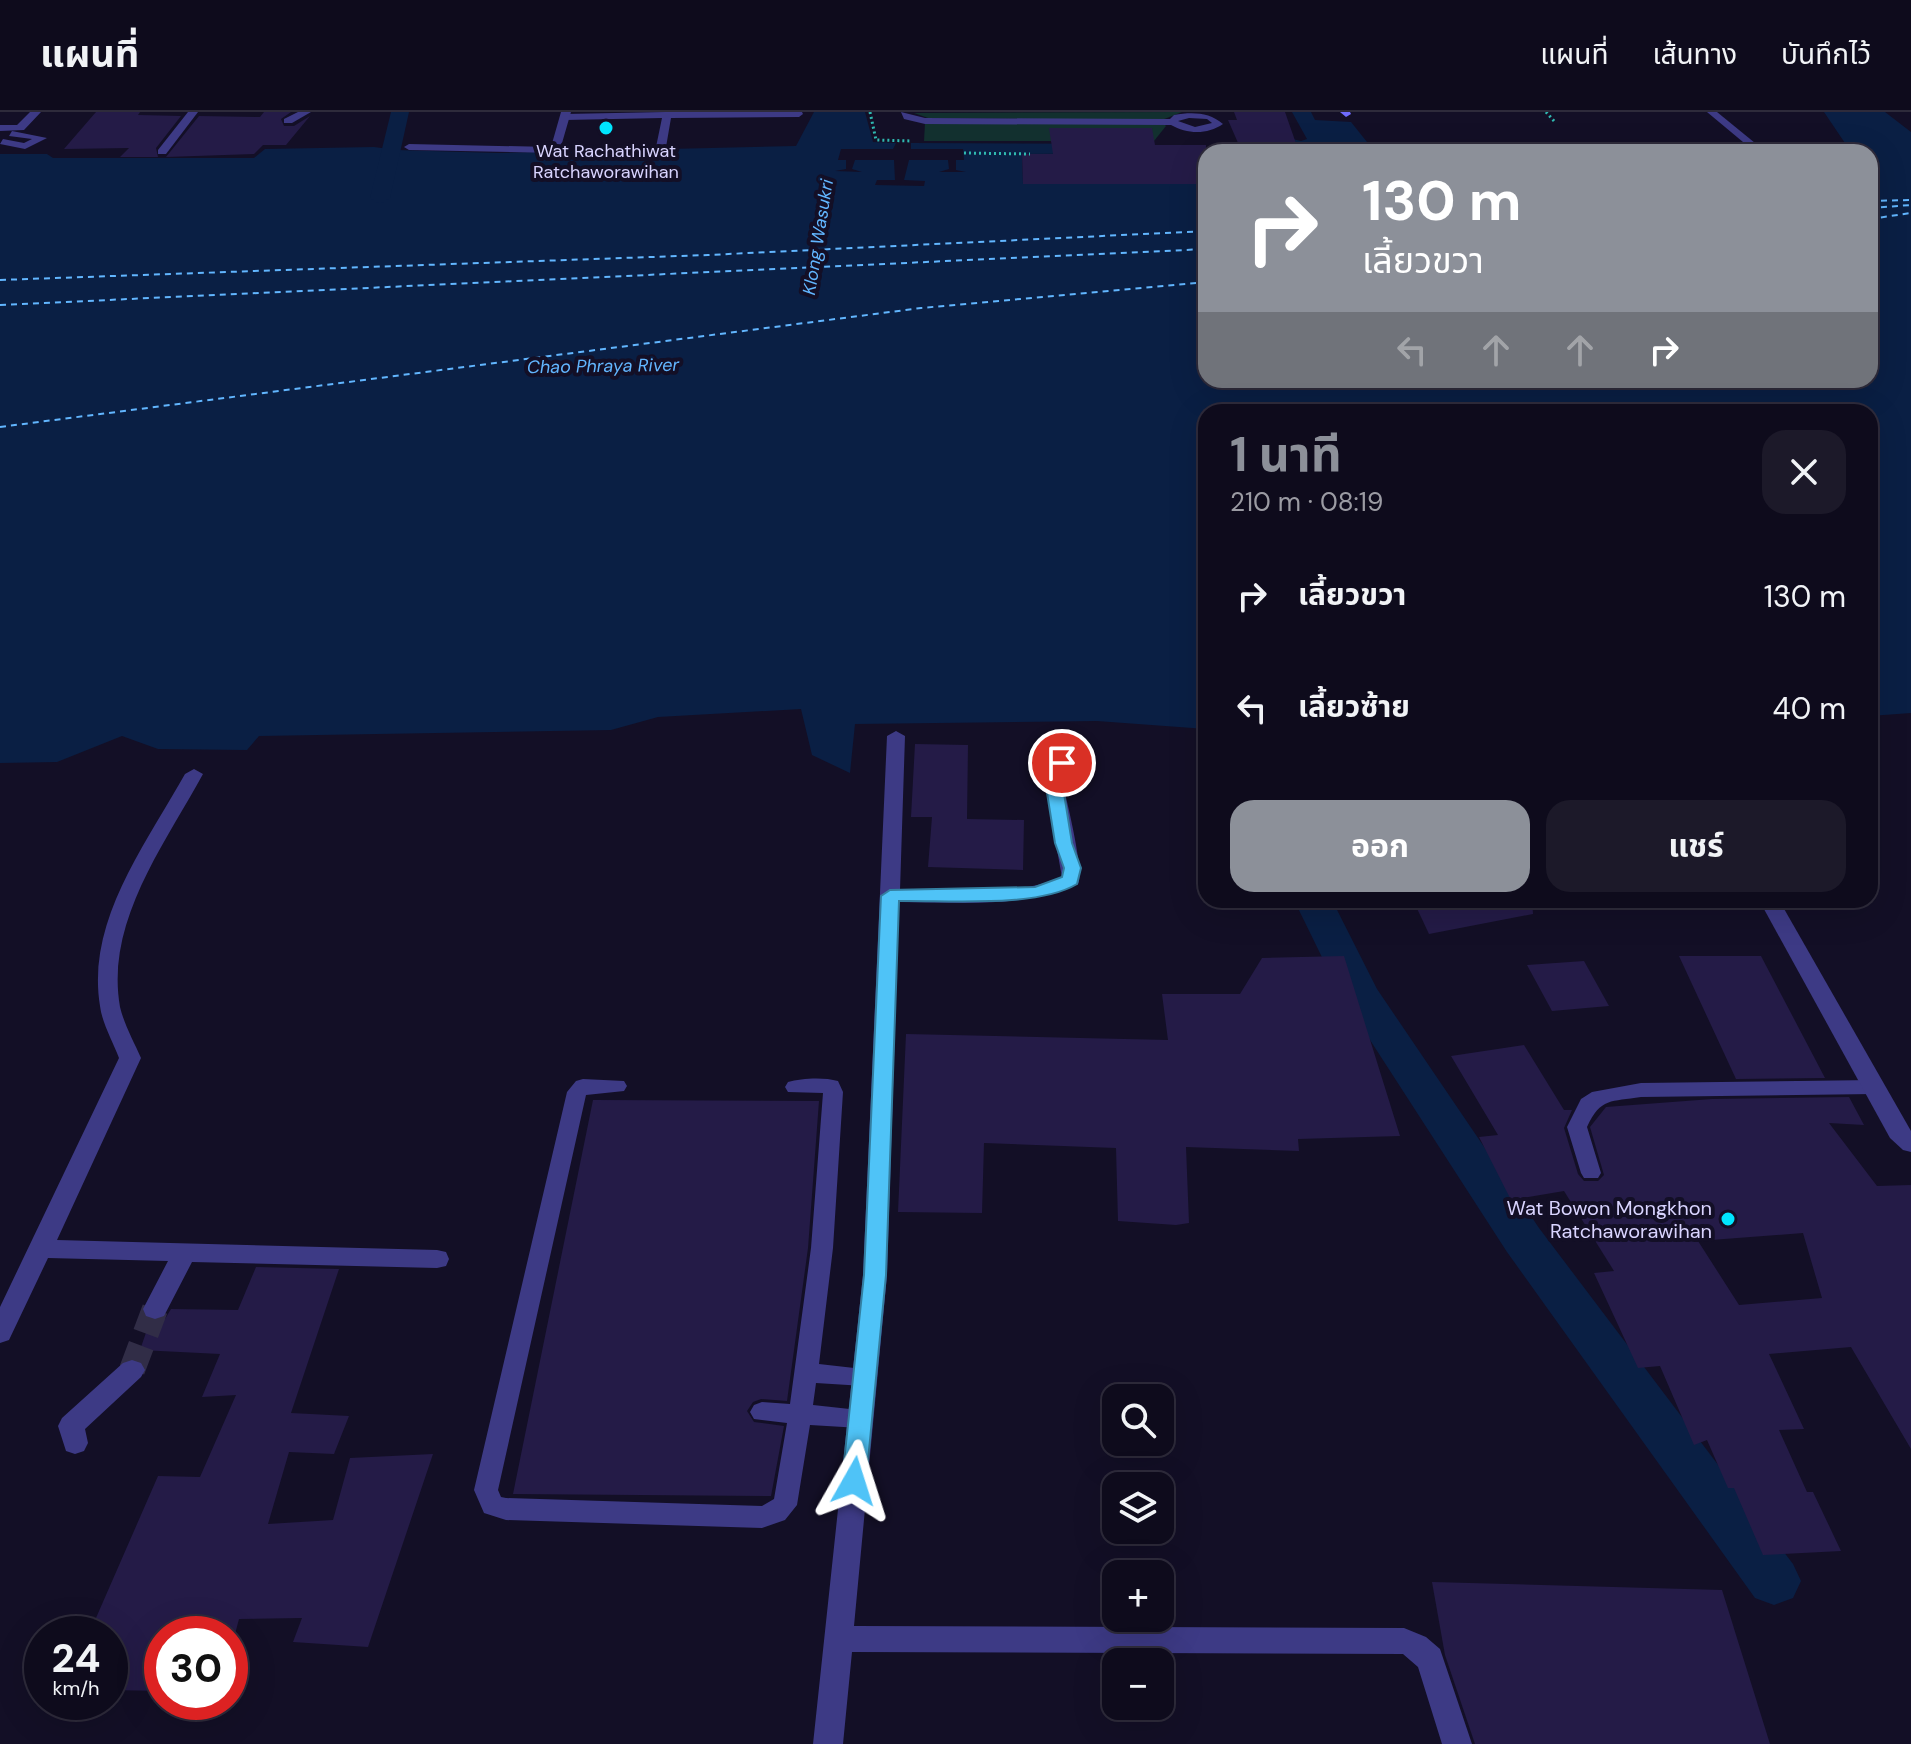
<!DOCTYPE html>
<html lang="th">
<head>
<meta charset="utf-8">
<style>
  :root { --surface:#0e0b1c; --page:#1c1929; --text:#f1f3f6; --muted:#9b9ba3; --line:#2e2b3b; --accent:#8c9099 }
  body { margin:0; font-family:"DM Sans","Noto Sans Thai",sans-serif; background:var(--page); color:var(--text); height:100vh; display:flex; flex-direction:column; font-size:30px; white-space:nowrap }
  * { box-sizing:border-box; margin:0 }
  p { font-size:26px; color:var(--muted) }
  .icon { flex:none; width:44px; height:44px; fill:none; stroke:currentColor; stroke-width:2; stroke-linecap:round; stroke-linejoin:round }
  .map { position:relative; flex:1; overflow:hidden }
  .side { position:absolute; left:1198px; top:292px; width:680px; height:504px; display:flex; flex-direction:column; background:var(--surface); border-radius:24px; box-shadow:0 8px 32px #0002,0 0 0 2px var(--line) }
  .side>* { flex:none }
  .top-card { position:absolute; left:1198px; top:32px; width:680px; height:244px; border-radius:24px; box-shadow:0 8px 32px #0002,0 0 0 2px var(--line); background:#8c9099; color:#fff; overflow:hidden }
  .controls { position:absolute; left:1102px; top:1272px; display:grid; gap:16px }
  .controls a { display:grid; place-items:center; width:72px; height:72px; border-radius:16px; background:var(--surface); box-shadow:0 8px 32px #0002,0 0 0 2px var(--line); font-size:40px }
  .speed { position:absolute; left:24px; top:1504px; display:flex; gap:16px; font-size:40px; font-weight:700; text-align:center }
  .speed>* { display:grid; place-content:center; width:104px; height:104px; border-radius:50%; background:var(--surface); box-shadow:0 8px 32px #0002,0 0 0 2px var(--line); line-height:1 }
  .speed small { font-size:20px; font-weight:400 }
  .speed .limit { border:12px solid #d22; background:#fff; color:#111 }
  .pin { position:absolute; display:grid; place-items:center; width:68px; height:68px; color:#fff; margin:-34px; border:4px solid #fff; border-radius:50%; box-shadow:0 2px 8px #0007 }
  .me { position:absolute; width:88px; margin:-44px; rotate:6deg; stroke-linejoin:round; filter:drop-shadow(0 0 6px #0008) }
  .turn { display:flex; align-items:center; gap:28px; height:168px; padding:0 32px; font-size:36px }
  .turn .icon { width:104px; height:104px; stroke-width:2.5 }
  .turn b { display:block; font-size:56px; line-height:68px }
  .lanes { display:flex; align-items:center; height:76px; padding:0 32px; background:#0003; justify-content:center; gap:40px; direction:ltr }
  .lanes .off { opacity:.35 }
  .round { display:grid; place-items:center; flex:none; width:84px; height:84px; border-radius:24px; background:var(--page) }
  .head { display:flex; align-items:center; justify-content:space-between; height:136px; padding:0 32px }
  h1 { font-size:48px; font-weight:700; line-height:60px; color:var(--accent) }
  .button { display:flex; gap:16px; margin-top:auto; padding:16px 32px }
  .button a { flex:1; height:92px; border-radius:24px; background:var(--accent); color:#fff; font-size:32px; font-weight:700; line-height:92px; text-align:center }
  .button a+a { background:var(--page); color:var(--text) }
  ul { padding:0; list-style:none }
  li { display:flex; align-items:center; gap:24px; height:112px; padding:0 32px }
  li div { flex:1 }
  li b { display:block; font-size:30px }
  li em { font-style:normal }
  header { display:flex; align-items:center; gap:48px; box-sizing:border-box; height:112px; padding:0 40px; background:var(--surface); border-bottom:2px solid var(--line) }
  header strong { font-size:38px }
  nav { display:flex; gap:44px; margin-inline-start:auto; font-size:28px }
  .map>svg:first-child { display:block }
</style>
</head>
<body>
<header>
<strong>แผนที่</strong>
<nav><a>แผนที่</a><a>เส้นทาง</a><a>บันทึกไว้</a></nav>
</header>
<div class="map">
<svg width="1911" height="1632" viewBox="0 0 1911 1632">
  <rect width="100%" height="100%" fill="#130f26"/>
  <g fill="#12302f">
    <polygon points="1182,0 1162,8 928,6 914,1"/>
    <polygon points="925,11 1164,12 1166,14 1154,29 924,29"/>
  </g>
  <g fill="#0a1f44">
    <polygon points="814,0 865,0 873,30 896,31 893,37 841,37 838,48 846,48 846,57 835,59 862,60 852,57 855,48 894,48 895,68 877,68 875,73 924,74 925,69 904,68 909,48 948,48 949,57 939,60 966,60 956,58 956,48 964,48 963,37 911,37 911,31 1154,32 1157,41 1022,42 1023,71 1206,72 1206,268 1870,268 1870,40 1851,40 1824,0 1885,0 1911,20 1911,601 1870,604 1870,300 1206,300 1206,617 1097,609 855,612 850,661 812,643 801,597 658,605 611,618 259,624 247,638 158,637 122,624 57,650 0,651 0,42 47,42 53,46 254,46 265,37 374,35 396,38 499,41 796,34"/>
    <polygon points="1292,0 1311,0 1315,8 1351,10 1375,40 1299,40 1271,22 1301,29 1307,27"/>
  </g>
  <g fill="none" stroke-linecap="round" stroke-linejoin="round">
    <g fill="#0a1f44" fill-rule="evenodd">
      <polygon points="391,0 409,0 390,86 380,92 370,86"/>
      <polygon points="1294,788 1332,788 1377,877 1539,1116 1793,1452 1801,1469 1793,1486 1774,1493 1755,1486 1507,1140 1339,880"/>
    </g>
    <g stroke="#62b6ff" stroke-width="2" stroke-dasharray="6 5" stroke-linecap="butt">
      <polyline points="1870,89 1911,88"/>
      <polyline points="1870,96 1911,93"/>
      <polyline points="1870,107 1911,101"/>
      <polyline points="0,168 708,143 1206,119"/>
      <polyline points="0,193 1206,137"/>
      <polyline points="0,315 921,196 1206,170"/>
    </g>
  </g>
  <g fill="#241b47" fill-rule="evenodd">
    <polygon points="96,0 140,0 138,3 181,4 156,36 158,45 120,45 129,36 64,37"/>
    <polygon points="264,0 291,0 281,7 284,14 294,14 310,4 286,33 263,33 254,42 166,45 199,4 260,5"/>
    <polygon points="1234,0 1285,0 1299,40 1242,40 1228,8 1237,8"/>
    <polygon points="1049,16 1152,16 1155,33 1206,33 1206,72 1023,72 1022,42 1053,42"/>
    <polygon points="915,632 968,633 967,707 1024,708 1023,758 928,755 932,705 911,705"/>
    <polygon points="1413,788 1532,788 1533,802 1429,822"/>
    <polygon points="1344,844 1400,1024 1298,1027 1299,1039 1186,1035 1189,1111 1176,1113 1118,1109 1116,1036 984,1031 982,1101 898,1100 906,922 1168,928 1162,882 1240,882 1262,846"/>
    <polygon points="1679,844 1761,844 1825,966 1736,967"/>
    <polygon points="1584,849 1609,894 1552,899 1527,853"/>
    <path d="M1524,933L1564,998H1572L1564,1016L1578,1062L1584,1069H1598L1604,1063L1590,1015L1606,995L1712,987L1849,985L1864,1013L1829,1011L1877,1074L1911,1073V1337L1851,1235L1769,1242L1804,1317L1779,1318L1807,1380H1813L1841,1439L1763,1443L1734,1376H1728L1707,1328L1694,1333L1660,1254L1638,1256L1594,1161L1614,1159L1564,1079L1511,1088L1479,1025L1498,1023L1451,944ZM1803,1121L1822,1186L1739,1193L1698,1129Z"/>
    <polygon points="593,988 819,989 808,1136 787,1289 761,1287 753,1290 747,1299 754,1310 784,1314 771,1384 513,1382"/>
    <polygon points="256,1155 339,1157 291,1301 349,1304 334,1342 289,1340 268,1412 333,1408 350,1346 433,1342 368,1535 293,1530 302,1506 239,1507 235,1522 162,1522 162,1579 110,1578 110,1522 89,1522 158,1364 200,1365 236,1283 202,1285 220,1242 140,1238 150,1209 165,1207 171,1197 238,1198"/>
    <polygon points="1432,1470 1722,1478 1770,1632 1475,1632 1445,1543"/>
  </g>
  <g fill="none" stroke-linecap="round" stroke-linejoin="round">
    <polyline stroke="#312d47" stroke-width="26" stroke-dasharray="26 13" stroke-linecap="butt" points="132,1258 155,1197"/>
    <g stroke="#2fb8b0" stroke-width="3" stroke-dasharray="2 3" stroke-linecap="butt">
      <polyline points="870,0 876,28 912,29"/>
      <polyline points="1546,0 1555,10"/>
      <polyline points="1783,37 1795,40"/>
      <polyline points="964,41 1030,42"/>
      <polyline points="641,56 655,56"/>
    </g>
    <g fill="#3d3a85" fill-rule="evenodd">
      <polygon points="665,0 802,0 803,2 799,5 671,6 666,35 661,38 656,35 662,6 565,8 560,5 565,2"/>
      <path d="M901,0L925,6L1170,7L1174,3C1192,0 1209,0 1223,12C1207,23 1187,22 1171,13L925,12L904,7ZM1189,6L1207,7L1212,11L1195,15L1178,9Z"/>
      <polygon points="1707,0 1717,0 1766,40 1755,40"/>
      <polygon points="12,19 47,26 25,37 0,32 3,27 24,31 32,27 9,24"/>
      <path d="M583,967L624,969L627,974L624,979L586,983L498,1378L501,1385L506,1386L762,1394L774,1387L787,1311L754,1307L750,1300L754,1293L762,1290L790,1292L811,1136L823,981L788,980L785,975L788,970C802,966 824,965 838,969L843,980L833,1136L819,1252L872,1258L875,1265L872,1272L864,1274L816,1271L813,1293L868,1299L872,1306L868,1313L860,1316L810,1313L797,1393L785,1408L762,1416L506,1408L484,1401L474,1378L567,980L576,969Z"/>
      <path d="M1874,968L1881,970L1884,975L1881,980L1874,982L1641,985C1611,990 1601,985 1587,1015L1601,1061L1598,1066H1584L1581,1061L1567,1015L1581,987L1592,980L1641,971Z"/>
    </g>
    <g fill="#3d3a85" fill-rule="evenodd">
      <polygon points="30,0 41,0 24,18 0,19 0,13 17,13"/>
      <polygon points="188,0 198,0 166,42 158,42 158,38"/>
      <polygon points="298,0 311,0 292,11 284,11 284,7"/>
      <polygon points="561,0 571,0 560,38 555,41 409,38 404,35 409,32 551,35"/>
      <path d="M896,619L905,624L900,778C952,778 1012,786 1062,765L1043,662L1056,647L1062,646L1071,651L1061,663C1065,683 1085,759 1078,772C1022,797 959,790 899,790L887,1163L854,1514L1404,1516L1426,1525L1440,1537L1472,1632H1442L1418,1555L1403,1542L852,1540L843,1632H813L863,1163L887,624Z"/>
      <path d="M194,657L203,662C165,732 105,810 120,895C124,912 134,930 141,946L57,1128L437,1138L446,1140L449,1147L446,1154L437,1156L192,1150L164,1204L155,1207L146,1204L143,1197L168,1149L48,1146L9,1228L0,1231V1195L119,946C113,930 102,911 100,894C86,809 146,732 185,662Z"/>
      <polygon points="1759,788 1779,788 1911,1019 1911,1040 1903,1038 1890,1026"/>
      <polygon points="132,1248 141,1251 145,1258 141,1265 85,1317 88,1331 84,1339 75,1342 66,1339 58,1314 62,1306 123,1251"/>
    </g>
    <polygon fill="#6f6bff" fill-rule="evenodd" points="1340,0 1350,0 1351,2 1346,5"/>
  </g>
  <path fill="#4fc3f7" stroke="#337fa1" stroke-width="2" d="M1062,646L1070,651L1061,663L1072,731L1081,756L1077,772C1037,796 947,788 899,789L886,1163L866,1369L862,1377L854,1380L845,1377L842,1369L864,1163L881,784L890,778L1035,775L1062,765L1064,756L1055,731L1044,662L1056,648Z"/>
  <g fill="#00e5ff" stroke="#130f26" stroke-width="3">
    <circle cx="606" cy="16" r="8"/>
    <circle cx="1728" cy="1107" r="8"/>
  </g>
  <g text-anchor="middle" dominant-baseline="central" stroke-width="8" stroke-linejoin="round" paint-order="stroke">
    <g font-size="18" fill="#d9d4ff" stroke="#130f26">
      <text x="606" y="39">Wat Rachathiwat<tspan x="606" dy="21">Ratchaworawihan</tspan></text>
    </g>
    <g font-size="18" font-style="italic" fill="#62b6ff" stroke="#130f26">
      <text transform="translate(818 125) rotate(-81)">Klong Wasukri</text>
      <text transform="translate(603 254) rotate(-1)">Chao Phraya River</text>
    </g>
    <g font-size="20" fill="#d9d4ff" stroke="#130f26" text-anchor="end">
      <text x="1712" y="1096">Wat Bowon Mongkhon<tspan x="1712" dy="23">Ratchaworawihan</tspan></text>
    </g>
  </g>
</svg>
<div class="controls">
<a><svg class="icon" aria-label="search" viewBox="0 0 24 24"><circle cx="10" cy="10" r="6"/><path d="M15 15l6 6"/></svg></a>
<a><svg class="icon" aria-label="layers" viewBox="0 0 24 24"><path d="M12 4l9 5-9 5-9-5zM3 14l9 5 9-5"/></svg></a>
<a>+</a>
<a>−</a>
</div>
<div class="speed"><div>24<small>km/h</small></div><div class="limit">30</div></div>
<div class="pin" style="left:1062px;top:651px;background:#d93025"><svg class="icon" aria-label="arrive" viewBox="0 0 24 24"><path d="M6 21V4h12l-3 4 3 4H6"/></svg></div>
<svg class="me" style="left:854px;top:1369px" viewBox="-20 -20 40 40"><path d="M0-17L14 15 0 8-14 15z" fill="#4fc3f7" stroke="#fff" stroke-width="4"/></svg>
<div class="top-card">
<div class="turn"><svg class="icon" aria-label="right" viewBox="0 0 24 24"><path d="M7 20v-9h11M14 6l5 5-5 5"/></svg><div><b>130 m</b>เลี้ยวขวา</div></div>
<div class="lanes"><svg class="icon off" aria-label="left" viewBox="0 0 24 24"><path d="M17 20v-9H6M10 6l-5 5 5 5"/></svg><svg class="icon off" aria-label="ahead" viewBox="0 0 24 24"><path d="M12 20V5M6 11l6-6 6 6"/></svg><svg class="icon off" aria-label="ahead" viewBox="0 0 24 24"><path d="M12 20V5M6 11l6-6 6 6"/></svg><svg class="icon" aria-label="right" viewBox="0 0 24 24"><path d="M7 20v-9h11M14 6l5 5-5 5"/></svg></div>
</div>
<section class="side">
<div class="head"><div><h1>1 นาที</h1><p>210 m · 08:19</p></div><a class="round"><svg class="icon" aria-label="close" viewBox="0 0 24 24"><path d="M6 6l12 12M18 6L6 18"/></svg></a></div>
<ul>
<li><svg class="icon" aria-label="right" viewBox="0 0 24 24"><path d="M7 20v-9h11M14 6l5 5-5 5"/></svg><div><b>เลี้ยวขวา</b></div><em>130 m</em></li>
<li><svg class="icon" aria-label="left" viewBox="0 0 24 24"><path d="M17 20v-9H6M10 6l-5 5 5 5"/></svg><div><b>เลี้ยวซ้าย</b></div><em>40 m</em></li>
</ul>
<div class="button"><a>ออก</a><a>แชร์</a></div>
</section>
</div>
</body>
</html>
